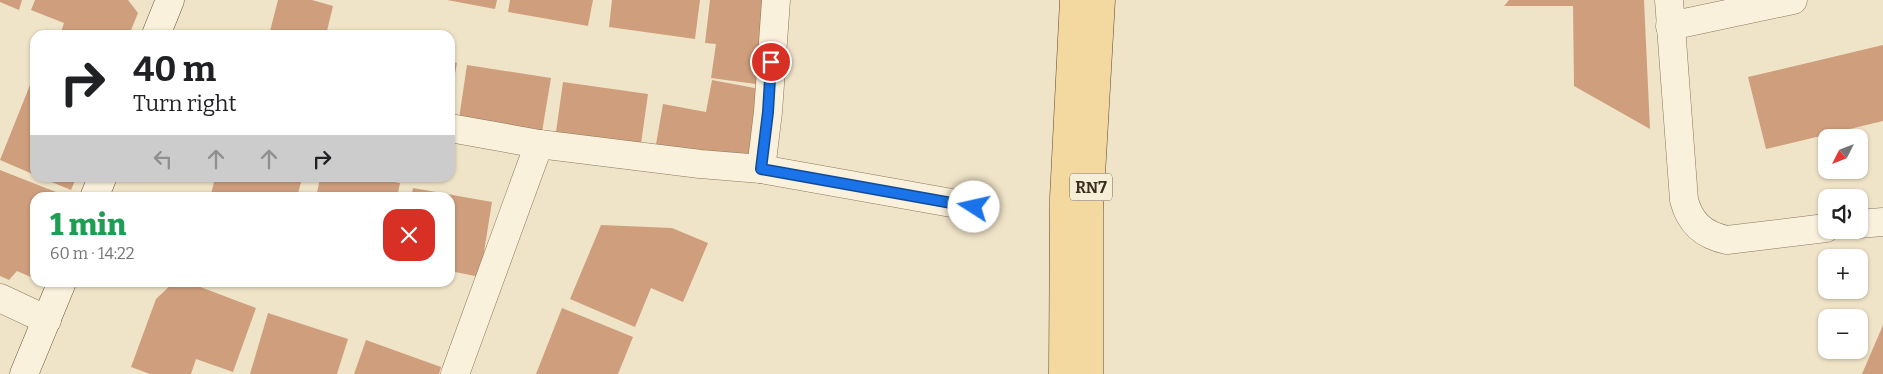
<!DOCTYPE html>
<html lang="en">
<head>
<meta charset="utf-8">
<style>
  :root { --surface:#fff; --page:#f6f6f6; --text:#202124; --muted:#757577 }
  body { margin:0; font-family:Bitter,serif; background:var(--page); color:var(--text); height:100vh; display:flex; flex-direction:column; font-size:19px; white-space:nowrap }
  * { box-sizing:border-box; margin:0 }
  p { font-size:16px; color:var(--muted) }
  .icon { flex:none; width:28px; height:28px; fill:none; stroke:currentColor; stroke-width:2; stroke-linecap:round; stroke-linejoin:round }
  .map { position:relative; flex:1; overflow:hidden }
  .side { position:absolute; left:30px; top:192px; width:425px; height:95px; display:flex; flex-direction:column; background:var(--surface); border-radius:15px; box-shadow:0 1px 4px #0004 }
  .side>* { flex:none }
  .guide { position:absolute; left:30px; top:30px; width:425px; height:152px; border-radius:15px; box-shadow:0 1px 4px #0004; background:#fff; color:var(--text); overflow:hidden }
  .needle { width:32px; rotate:228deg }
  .buttons { position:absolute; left:1818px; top:129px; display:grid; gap:10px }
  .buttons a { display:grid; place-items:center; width:50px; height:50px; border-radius:10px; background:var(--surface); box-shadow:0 1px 4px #0004; font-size:25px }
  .pin { position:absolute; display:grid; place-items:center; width:42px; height:42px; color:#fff; margin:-21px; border:2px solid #fff; border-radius:50%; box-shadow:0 1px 5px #0007 }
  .me { position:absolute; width:55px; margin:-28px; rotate:280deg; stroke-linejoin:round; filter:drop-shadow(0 0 4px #0008) }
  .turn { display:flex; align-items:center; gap:18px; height:105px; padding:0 20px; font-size:22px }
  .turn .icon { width:65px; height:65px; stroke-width:2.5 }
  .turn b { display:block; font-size:35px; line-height:42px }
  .lanes { display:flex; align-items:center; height:48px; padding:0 20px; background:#0003; justify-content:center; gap:25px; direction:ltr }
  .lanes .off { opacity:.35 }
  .round { display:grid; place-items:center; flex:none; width:52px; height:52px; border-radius:15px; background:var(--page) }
  .overview { display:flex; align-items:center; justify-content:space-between; height:85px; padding:0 20px }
  h1 { font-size:30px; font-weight:800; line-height:38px; color:#1e9e55 }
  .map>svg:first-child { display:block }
</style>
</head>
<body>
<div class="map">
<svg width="1883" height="374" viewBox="0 0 1883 374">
  <rect width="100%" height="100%" fill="#f0e4c8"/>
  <g fill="#cf9f7d">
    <polygon points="0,0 22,0 19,10 0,2"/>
    <polygon points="35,0 128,0 138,13 129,35 60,35 64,23 31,10"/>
    <polygon points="278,0 312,0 333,6 326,35 269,35"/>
    <polygon points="447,0 497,0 495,9"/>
    <polygon points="510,0 593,0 588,26 508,12"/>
    <polygon points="612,0 700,0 695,39 609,27"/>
    <polygon points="710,0 774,0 763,85 711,78 716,44 705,43"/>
    <polygon points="1509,0 1644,0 1650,129 1574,86 1573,6 1504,6"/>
    <polygon points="1883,45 1883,121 1766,149 1748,77"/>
    <polygon points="450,61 457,63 451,95 450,94"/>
    <polygon points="467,65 551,78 541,138 458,125"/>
    <polygon points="34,75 35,75 35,175 0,160"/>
    <polygon points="712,80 766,90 752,168 655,150 663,104 706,112"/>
    <polygon points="563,82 648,94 640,151 555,139"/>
    <polygon points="0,170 66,196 35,198 35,273 33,278 17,271 9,280 0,276"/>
    <polygon points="42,178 76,178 71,190"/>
    <polygon points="215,178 302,178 297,198 210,198"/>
    <polygon points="320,178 370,178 400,183 397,198 316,198"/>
    <polygon points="413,188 492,202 480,277 450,271 450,198 411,198"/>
    <polygon points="601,225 672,228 708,243 683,302 651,288 635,327 570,299"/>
    <polygon points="174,282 187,282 256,308 233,372 196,359 191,374 150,374 131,367 156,299"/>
    <polygon points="562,308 633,337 618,374 536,374"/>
    <polygon points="268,313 348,339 337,374 250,374"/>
    <polygon points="1883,325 1883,374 1862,374"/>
    <polygon points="366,340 441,367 439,374 354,374"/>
  </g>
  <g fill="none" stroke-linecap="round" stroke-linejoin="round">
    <defs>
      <g id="street">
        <path d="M1669,0L1684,200C1690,223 1703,235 1727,240L1826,228"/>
        <polyline points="1670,26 1793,0"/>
        <polyline points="450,128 539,144 700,164 761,169 974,207"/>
        <polyline points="761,169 768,112 776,0"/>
        <polyline points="1859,224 1883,222"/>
        <polyline points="0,298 47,320"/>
        <polyline points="455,374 539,144"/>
      </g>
      <g id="secondary">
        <polyline points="156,35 170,0"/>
        <polyline points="94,198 102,178"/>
        <polyline points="24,374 62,282"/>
      </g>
      <g id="primary">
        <polyline points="1063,374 1064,198 1074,0"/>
        <polyline points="1089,374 1089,210 1101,0"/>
      </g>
    </defs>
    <use href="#street" stroke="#8d765c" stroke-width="29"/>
    <use href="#secondary" stroke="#6f573f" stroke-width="29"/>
    <use href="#primary" stroke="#5b4430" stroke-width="29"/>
    <use href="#street" stroke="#faf1dc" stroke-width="28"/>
    <use href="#secondary" stroke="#faf1dc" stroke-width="28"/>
    <use href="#primary" stroke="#f3d9a0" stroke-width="28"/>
  </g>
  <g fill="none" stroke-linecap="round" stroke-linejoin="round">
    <defs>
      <polyline id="route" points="771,62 768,112 761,169 974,207"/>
    </defs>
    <use href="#route" stroke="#114b97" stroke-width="12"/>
    <use href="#route" stroke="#1a73e8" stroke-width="9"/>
  </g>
  <g text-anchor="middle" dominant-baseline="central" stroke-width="4.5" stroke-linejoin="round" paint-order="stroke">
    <rect fill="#f7eed8" stroke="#756857" stroke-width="1" x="1070" y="173.5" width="42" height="27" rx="4"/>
    <g font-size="16" font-weight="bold" fill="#3d2e20">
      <text x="1091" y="187">RN7</text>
    </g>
  </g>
</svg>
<div class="buttons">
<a><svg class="needle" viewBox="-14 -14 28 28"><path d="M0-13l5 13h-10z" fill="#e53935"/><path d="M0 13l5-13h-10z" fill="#757577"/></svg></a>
<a><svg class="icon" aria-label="sound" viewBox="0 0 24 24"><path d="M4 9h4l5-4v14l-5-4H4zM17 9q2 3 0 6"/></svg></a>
<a>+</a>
<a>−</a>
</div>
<div class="pin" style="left:771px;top:62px;background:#d93025"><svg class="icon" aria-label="arrive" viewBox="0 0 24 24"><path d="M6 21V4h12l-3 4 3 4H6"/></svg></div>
<svg class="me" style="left:974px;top:207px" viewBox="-20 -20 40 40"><circle r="19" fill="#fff"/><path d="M0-13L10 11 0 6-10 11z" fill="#1a73e8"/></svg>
<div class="guide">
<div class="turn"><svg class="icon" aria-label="right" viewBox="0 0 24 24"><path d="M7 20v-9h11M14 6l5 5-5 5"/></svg><div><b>40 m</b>Turn right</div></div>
<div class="lanes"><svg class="icon off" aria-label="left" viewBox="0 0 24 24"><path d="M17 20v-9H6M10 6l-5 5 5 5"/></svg><svg class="icon off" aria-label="ahead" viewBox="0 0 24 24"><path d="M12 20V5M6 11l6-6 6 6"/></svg><svg class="icon off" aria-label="ahead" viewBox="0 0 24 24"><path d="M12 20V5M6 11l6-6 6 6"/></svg><svg class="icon" aria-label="right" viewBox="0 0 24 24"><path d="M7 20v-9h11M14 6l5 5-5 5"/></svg></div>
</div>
<section class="side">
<div class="overview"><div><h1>1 min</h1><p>60 m · 14:22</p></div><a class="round" style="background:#d93025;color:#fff"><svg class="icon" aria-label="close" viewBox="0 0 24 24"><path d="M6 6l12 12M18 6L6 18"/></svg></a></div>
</section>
</div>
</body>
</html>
